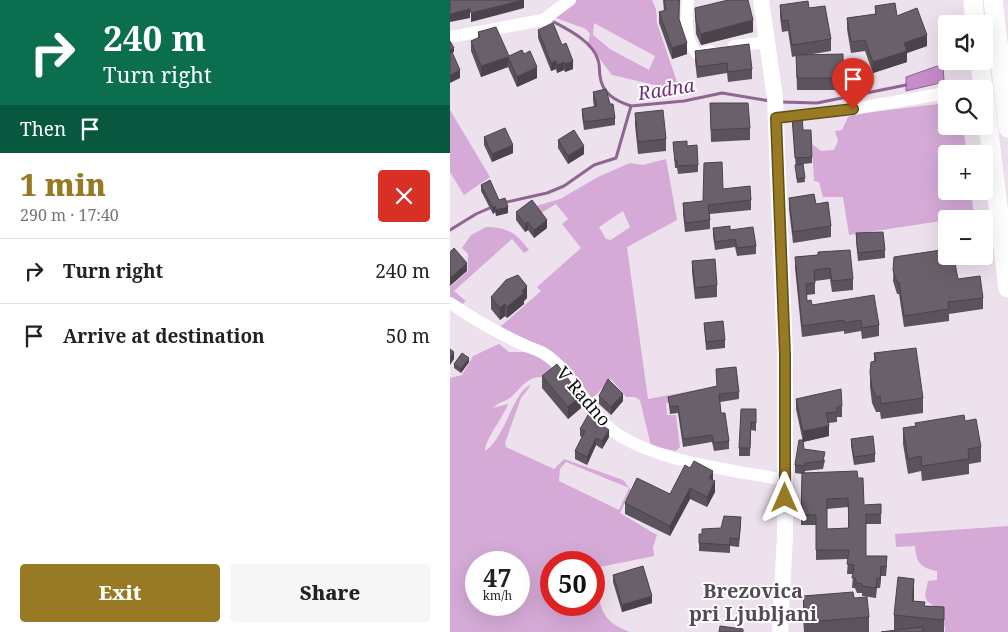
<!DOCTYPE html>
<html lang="en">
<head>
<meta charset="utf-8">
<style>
  :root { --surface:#fff; --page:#f6f6f6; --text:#222; --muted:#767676; --line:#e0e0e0; --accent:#977a23 }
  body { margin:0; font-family:"Noto Serif",serif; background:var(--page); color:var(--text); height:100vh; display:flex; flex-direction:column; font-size:19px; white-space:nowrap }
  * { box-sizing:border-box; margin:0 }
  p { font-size:16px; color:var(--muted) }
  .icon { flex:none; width:28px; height:28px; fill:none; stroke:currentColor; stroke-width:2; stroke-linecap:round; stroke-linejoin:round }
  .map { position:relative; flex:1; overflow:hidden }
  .panel { display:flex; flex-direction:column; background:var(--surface); width:450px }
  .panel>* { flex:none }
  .banner { background:#0b6e4f; color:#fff; overflow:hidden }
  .tools { position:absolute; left:488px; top:15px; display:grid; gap:10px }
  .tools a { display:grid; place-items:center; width:55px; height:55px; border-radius:5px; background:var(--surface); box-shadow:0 5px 20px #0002; font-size:25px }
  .speed { position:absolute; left:15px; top:551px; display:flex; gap:10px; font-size:25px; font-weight:700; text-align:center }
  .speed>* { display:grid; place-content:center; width:65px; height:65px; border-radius:50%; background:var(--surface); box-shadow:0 5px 20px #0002; line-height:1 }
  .speed small { font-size:12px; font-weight:400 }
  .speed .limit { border:8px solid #d22; background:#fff; color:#111 }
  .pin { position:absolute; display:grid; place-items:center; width:42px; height:42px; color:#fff; margin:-51px -21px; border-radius:50% 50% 50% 0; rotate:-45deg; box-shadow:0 0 5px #0007 }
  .pin .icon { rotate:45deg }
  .me { position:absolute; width:55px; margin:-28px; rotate:0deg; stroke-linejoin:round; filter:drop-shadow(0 0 4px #0008) }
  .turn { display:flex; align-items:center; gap:18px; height:105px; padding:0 20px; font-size:22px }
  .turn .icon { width:65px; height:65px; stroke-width:2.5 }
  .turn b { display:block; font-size:35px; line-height:42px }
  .then { display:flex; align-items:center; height:48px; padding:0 20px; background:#0003; gap:10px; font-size:19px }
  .round { display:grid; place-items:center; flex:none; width:52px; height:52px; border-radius:5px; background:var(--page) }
  .headline { display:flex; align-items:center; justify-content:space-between; height:85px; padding:0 20px }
  h1 { font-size:30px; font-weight:800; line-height:38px; color:var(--accent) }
  .primary-button { display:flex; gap:10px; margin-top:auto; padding:10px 20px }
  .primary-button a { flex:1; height:58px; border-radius:5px; background:var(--accent); color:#fff; font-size:20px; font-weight:800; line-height:58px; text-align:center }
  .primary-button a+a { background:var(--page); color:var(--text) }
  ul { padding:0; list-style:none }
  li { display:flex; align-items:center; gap:15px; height:65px; padding:0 20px; border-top:1px solid var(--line) }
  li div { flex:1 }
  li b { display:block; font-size:19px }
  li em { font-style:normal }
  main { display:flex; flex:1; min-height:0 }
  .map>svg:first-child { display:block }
</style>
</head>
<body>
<main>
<section class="panel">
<div class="banner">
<div class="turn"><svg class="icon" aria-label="right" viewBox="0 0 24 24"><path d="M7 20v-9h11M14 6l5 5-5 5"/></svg><div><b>240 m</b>Turn right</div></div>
<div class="then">Then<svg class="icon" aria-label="arrive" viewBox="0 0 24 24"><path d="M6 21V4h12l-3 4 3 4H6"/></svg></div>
</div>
<div class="headline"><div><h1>1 min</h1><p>290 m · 17:40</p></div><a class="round" style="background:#d93025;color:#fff"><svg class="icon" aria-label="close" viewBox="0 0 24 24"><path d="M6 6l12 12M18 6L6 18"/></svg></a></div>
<ul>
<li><svg class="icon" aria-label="right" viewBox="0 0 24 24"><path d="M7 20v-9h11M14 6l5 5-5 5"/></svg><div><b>Turn right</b></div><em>240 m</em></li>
<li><svg class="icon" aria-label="arrive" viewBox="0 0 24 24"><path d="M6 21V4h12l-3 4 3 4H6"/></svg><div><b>Arrive at destination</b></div><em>50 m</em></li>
</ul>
<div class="primary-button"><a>Exit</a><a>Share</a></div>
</section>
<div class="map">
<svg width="558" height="632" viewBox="0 0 558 632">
  <rect width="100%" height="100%" fill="#ede1ee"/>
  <g fill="#d5aad7" fill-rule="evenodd">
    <path d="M125,0H202L206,9L207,23L230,91L162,75L138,43L140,34L136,29L106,18ZM144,23L205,56L199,70L160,49L143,35Z"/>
    <polygon points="496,103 496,126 513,126 517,154 496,154 496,191 521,191 524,216 399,235 393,197 373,197 369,182 364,181 362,144 371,151 384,150 388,141 385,131 392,130 398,117 406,114"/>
    <polygon points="0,110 40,177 14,195 0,172"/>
    <path d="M216,159L227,220L177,247L198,399L251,389L252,394L216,403L217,415H226L230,447L226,451L201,446L190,400L185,397H176L161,379L141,400L125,378L49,328L91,291L87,287L131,248L112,224L118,219L106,204L88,215L83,207L110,199L148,177L180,163L193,165ZM173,211L180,227L161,240L156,239L149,227Z"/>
    <path d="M36,227C57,227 66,233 79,250L74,253L62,239L4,291L16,301L10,306L0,299V287L18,271V254L12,248L21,235Z"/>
    <path d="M49,344L59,352H76L91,357L104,367L91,377C76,377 71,389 61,397C55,402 49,402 43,408L58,404C53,418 36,437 35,451C55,439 64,389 81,385L71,398L55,443L56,447L104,469L114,459L173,480L181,490L170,513L207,535L203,547L204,556L150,567C147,582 146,607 159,620C163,625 173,629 179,632H0V378L12,375L23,356ZM116,462L179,488L169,510L109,481L110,469ZM26,562H69V605H26ZM101,562H144V605H101Z"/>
    <path d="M558,526V632H495V626L479,624L485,607L477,601L475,595L478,581L487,580V571C471,568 466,563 465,546L446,547L445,534Z"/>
  </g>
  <polygon fill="#c48cc8" stroke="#8e6691" points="493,64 494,82 456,91 456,77"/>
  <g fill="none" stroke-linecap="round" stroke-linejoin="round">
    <g stroke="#8e6691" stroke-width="3">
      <path d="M104,22C119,30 143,42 148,60C150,65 149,71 150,76C152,94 166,101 181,106"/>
      <polyline points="331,102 367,103 456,85"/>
      <polyline points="52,203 97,193 114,186 144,165 166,158 181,106 234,101 272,93 320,101"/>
      <polyline points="0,230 26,214 42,207"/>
    </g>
    <g stroke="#fff" stroke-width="12">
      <path d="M238,0C236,16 234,42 248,54L260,51"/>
      <polyline points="0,37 93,20 120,0"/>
      <polyline points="284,46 319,42"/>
      <polyline points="326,118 403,109 496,93"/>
      <path d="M0,303C22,318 48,333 72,344C79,348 87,349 93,353C121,370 133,403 156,425C194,461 284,470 335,480"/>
    </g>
    <polyline stroke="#fff" stroke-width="16" points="311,0 325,98 335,355 335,536 330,632"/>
    <g stroke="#fff" stroke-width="19">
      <polyline points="523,0 525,24"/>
      <polyline points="543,0 558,128"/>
      <polyline points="530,61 533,89"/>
      <polyline points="534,91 558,288"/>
    </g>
  </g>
  <g fill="#5b535c" fill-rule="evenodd">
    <polygon points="213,0 230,0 229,19 237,54 222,59 209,23 209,12 214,11"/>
    <polygon points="277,0 298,0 303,32 251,45 246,34 245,8 277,1"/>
    <polygon points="330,5 359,8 381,39 381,51 357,55 393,54 393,90 347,90 346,56 342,57 338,31 332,32 330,17"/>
    <polygon points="425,6 447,16 477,46 457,53 457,62 423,73 415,51 401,53 397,29 397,18 425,14"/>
    <polygon points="88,30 123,69 115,72 114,70 107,73 106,69 101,71 88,38"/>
    <polygon points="28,32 59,56 87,78 67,87 58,67 31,77 21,51 21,41 28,38"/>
    <polygon points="245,51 302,69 302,79 278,82 277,73 247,78 245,61"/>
    <polygon points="143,92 160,104 165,118 165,125 134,130 132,116 132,109 144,107 143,100"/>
    <polygon points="260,103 300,128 300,140 261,142"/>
    <polygon points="185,113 216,139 216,151 188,154 185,125"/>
    <polygon points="342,117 353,130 362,157 362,163 353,164 355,182 347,183"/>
    <polygon points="34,137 63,153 42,162 34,145"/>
    <polygon points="108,140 134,154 118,164 108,148"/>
    <polygon points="223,142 237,146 248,165 248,172 228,174 227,168 225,168"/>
    <polygon points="31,185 49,200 58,213 46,216 45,212 43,214 31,191"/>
    <polygon points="273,189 301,200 301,210 260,214 260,229 235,232 233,213 233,203 253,201"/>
    <polygon points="339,198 366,204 381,226 381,237 343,243 339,209"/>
    <polygon points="66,212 97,228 84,238 78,230 75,232 66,220"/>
    <polygon points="263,228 280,230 306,246 306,254 287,256 285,247 265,250 263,236"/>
    <polygon points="406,233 435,250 435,258 408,261 406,241"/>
    <polygon points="368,255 403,279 403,290 382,292 380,279 365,281 365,294 357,295 357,301 362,305 429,325 429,336 412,339 411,331 394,334 394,331 352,337 345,268 345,257"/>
    <polygon points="444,257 508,279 533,298 533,309 499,314 499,321 454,327 449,294 447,294 443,281"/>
    <polygon points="242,261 267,285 267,297 245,299 242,272"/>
    <polygon points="41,297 77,298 74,301 74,304 57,318 55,316 50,320 41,309"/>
    <polygon points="254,323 275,340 275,348 256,350"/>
    <polygon points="424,353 473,398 473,413 431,419 430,412 426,412 422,403 420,387 420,372 424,362"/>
    <polygon points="19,362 11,373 4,368 4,364"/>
    <polygon points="92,376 131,408 118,419 92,388"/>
    <polygon points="289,392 289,399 270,402 271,413 279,441 279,449 264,451 262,442 233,447 228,413 220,414 218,397"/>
    <polygon points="149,396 173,401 161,415 149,404"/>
    <polygon points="346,399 392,406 392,417 387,417 387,422 379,423 379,436 353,442 346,409"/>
    <polygon points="306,409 306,431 301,430 300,456 289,456 289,448"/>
    <polygon points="515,421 531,447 531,462 519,464 519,474 472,481 471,471 458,474 453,444 453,428 465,426 465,423"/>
    <polygon points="130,429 159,437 152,449 146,445 137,465 125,459 125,451 132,437 130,436"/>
    <polygon points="401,439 425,454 425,462 404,465 401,446"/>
    <path d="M354,449L375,460L373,469L355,471V473L408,478L414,505L431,504V524H416V556L437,565L436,576H431L430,588H427L426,598L412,596V593H407L405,588H402L403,574H397L398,559L366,560V525H351L352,474L345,473V465ZM398,507V528L377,529V509Z"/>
    <polygon points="263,480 265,492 257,507 240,499 220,536 175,514 175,503 220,494"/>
    <polygon points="291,525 289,547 280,546 280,553 249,551 249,534 252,534 271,528"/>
    <polygon points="163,575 202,603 172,612 163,582"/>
    <polygon points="353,596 404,598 419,617 419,632 354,632 353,618"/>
    <polygon points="464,601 475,606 494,607 494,632 431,632 444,630 444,615"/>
  </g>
  <g fill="#4a434b">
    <polygon points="73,0 74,0 74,8 21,22 21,13"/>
    <polygon points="20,9 20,18 0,22 0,14"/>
    <polygon points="303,20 303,32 251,45 251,34"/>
    <polygon points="477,35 477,46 457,53 457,62 423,73 423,62 454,43"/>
    <polygon points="237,43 237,54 222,59 222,48"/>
    <polygon points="4,48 4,52 0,54 0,50"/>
    <polygon points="58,57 58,67 31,77 31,66"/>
    <polygon points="106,61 106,69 101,71 101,63"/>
    <polygon points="123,61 123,69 115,72 115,64"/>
    <polygon points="114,62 114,70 107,73 107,65"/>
    <polygon points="87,67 87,78 67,87 67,77"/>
    <polygon points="10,70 10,78 0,83 0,75"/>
    <polygon points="63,145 63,153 42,162 42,154"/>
    <polygon points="134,146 134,154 118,164 118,156"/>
    <polygon points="45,206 45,212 43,214 43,208"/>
    <polygon points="58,207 58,213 46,216 46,210"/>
    <polygon points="97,220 97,228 84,238 84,230"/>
    <polygon points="78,222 78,230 75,232 75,224"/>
    <polygon points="17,263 17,271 0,286 0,278"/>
    <polygon points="77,286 77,298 74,301 74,304 57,318 57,307 72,291"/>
    <polygon points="55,304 55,316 50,320 50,308"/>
    <polygon points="4,352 4,359 0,365 0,357"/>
    <polygon points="19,358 19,362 11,373 11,369"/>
    <polygon points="173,394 173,401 161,415 161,407"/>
    <polygon points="131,396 131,408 118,419 118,407"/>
    <polygon points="379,426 379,436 353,442 353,431"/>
    <polygon points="159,430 159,437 152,449 152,441"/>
    <polygon points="146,438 146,445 137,465 137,457"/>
    <polygon points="263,471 263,482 259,478"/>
    <polygon points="265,481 265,492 257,507 257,497"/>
    <polygon points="240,488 240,499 220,536 220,526"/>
    <polygon points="431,566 431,576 430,588 430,579"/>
    <polygon points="464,579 464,599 462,617 462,601"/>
    <polygon points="202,596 202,603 172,612 172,605"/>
  </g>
  <g fill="#6a606b" stroke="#4a434b" fill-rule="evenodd">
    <polygon points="0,0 73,0 21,13 20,9 0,14"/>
    <polygon points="214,0 229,0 229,19 237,43 222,48 209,12 216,10"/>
    <polygon points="278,0 298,0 303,20 251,34 246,22 245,8"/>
    <polygon points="358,1 359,8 375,6 381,39 342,45 338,20 332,21 330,5"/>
    <polygon points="445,3 447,16 467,8 477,35 454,43 457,51 423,62 415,40 401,42 397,18 426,14 425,6"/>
    <polygon points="103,23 112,45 116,43 123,61 115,64 114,62 107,65 106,61 101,63 88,30"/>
    <polygon points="46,27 59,56 72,50 74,54 80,51 87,67 67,77 58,57 31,66 21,41 30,37 28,32"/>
    <polygon points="0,41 4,48 0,50"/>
    <polygon points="299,44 302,69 278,72 277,63 247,67 245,51"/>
    <polygon points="2,52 10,70 0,75 0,53"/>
    <polygon points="393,54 393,78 347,78 346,55"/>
    <polygon points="156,89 160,104 163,104 165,118 134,122 132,109 147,106 143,92"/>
    <polygon points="260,103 298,103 300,128 261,130"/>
    <polygon points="213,110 216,139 188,142 185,113"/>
    <polygon points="352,116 353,130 361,130 362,157 345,158 342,117"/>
    <polygon points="55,128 63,145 42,154 34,137"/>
    <polygon points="124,130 134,146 118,156 108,140"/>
    <polygon points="237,141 237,146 247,145 248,165 228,166 227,160 225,161 223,142"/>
    <polygon points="272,162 273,189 300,186 301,200 258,205 260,220 235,223 233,203 253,201 254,163"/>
    <polygon points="353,164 355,178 347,179 345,165"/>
    <polygon points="40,180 49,200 55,198 58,207 46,210 45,206 43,208 31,185"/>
    <polygon points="364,194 366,204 378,202 381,226 343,232 339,198"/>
    <polygon points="82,200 97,220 84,230 78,222 75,224 66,212"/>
    <polygon points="280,226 280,230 303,227 306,246 287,248 285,239 265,242 263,228"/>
    <polygon points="433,232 435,250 408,253 406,233"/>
    <polygon points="4,248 17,263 0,278 0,252"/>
    <polygon points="400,250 403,279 382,281 380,268 364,270 365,283 356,284 357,301 361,300 362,305 424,295 429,325 412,328 411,320 394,323 394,320 352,326 345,257 368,255 368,252"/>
    <polygon points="491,250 491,253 496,253 496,256 501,256 502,258 504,258 508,279 530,276 533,298 498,302 499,309 454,316 449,282 447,282 443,270 444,257"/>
    <polygon points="265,259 267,285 245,288 242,261"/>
    <polygon points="68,275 77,286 72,291 74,293 57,307 55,304 50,308 41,297 56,280"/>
    <polygon points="273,321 275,340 256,342 254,323"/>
    <polygon points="466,348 473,398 431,404 430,396 426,397 422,388 420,372 421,362 426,361 424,353"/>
    <polygon points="0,349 4,352 0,357"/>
    <polygon points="12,353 19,358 11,369 4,364"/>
    <polygon points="107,364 131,396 118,407 92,376"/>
    <polygon points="286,367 289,392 269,394 271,413 275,413 279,441 264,443 262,435 233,439 228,406 220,407 218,397 267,386 266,369"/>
    <polygon points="158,379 173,394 161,407 149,396"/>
    <polygon points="391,389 392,406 387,407 387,412 376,413 379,426 353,431 346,399"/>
    <polygon points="291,409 306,409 306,423 301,422 300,448 289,448"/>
    <polygon points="138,415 159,430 152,441 146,438 137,457 125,451 135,431 130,429"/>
    <polygon points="514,415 515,421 526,419 531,447 518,449 519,459 472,466 471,456 458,459 453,428 466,426 465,423"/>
    <polygon points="423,436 425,454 404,457 401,439"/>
    <polygon points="349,440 353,440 354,449 375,452 373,461 355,463 355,466 345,465"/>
    <polygon points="244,461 263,471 259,478 265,481 257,497 240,488 220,526 175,503 187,478 220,494 235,465 240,468"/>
    <path d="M407,471L408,478H413L414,505L431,504V514H416V556H437L436,567L431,566L430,579L427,578L426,588L412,586V584L407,583L405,578H402L404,565L397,564L399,550H366V515H351L352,473ZM398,498L399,528L377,529V499Z"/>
    <polygon points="274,516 291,517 289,539 280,538 280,545 249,543 249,534 252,534 252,529 271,528"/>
    <polygon points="193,566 202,596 172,605 163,575"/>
    <polygon points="448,577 464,579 462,601 475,602 474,606 494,607 494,620 444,615"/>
    <polygon points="403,592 404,598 417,597 419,617 355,622 353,596"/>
    <polygon points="270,626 293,629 293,632 269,632"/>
    <polygon points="473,627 473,632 431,632"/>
  </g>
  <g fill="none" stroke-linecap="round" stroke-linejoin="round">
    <defs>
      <polyline id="route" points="335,498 335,355 326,118 403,109"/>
    </defs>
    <use href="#route" stroke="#624f17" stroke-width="12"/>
    <use href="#route" stroke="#977a23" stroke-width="9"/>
  </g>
  <g text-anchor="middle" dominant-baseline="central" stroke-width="4" stroke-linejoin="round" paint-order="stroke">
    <g font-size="18" fill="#110d12" stroke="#fff">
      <text transform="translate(134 396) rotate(49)">V Radno</text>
    </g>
    <g font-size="19" font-style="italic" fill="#722f78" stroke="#fff">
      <text transform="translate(216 89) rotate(-9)">Radna</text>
    </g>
    <g font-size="20" font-weight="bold" fill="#544a54" stroke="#fff">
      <text x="303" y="590">Brezovica<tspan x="303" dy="23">pri Ljubljani</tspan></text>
    </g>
  </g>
</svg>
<div class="tools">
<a><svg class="icon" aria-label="sound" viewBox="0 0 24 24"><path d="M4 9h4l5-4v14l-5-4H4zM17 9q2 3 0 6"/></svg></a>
<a><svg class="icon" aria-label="search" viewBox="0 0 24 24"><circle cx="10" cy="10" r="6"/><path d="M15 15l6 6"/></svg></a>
<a>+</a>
<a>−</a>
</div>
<div class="speed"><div>47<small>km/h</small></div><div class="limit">50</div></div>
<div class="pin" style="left:403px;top:109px;background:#d93025"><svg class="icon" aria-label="arrive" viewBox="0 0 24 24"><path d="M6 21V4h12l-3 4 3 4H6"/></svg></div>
<svg class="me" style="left:335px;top:498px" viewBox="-20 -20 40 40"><path d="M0-17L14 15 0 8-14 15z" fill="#977a23" stroke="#fff" stroke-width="4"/></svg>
</div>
</main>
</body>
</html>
